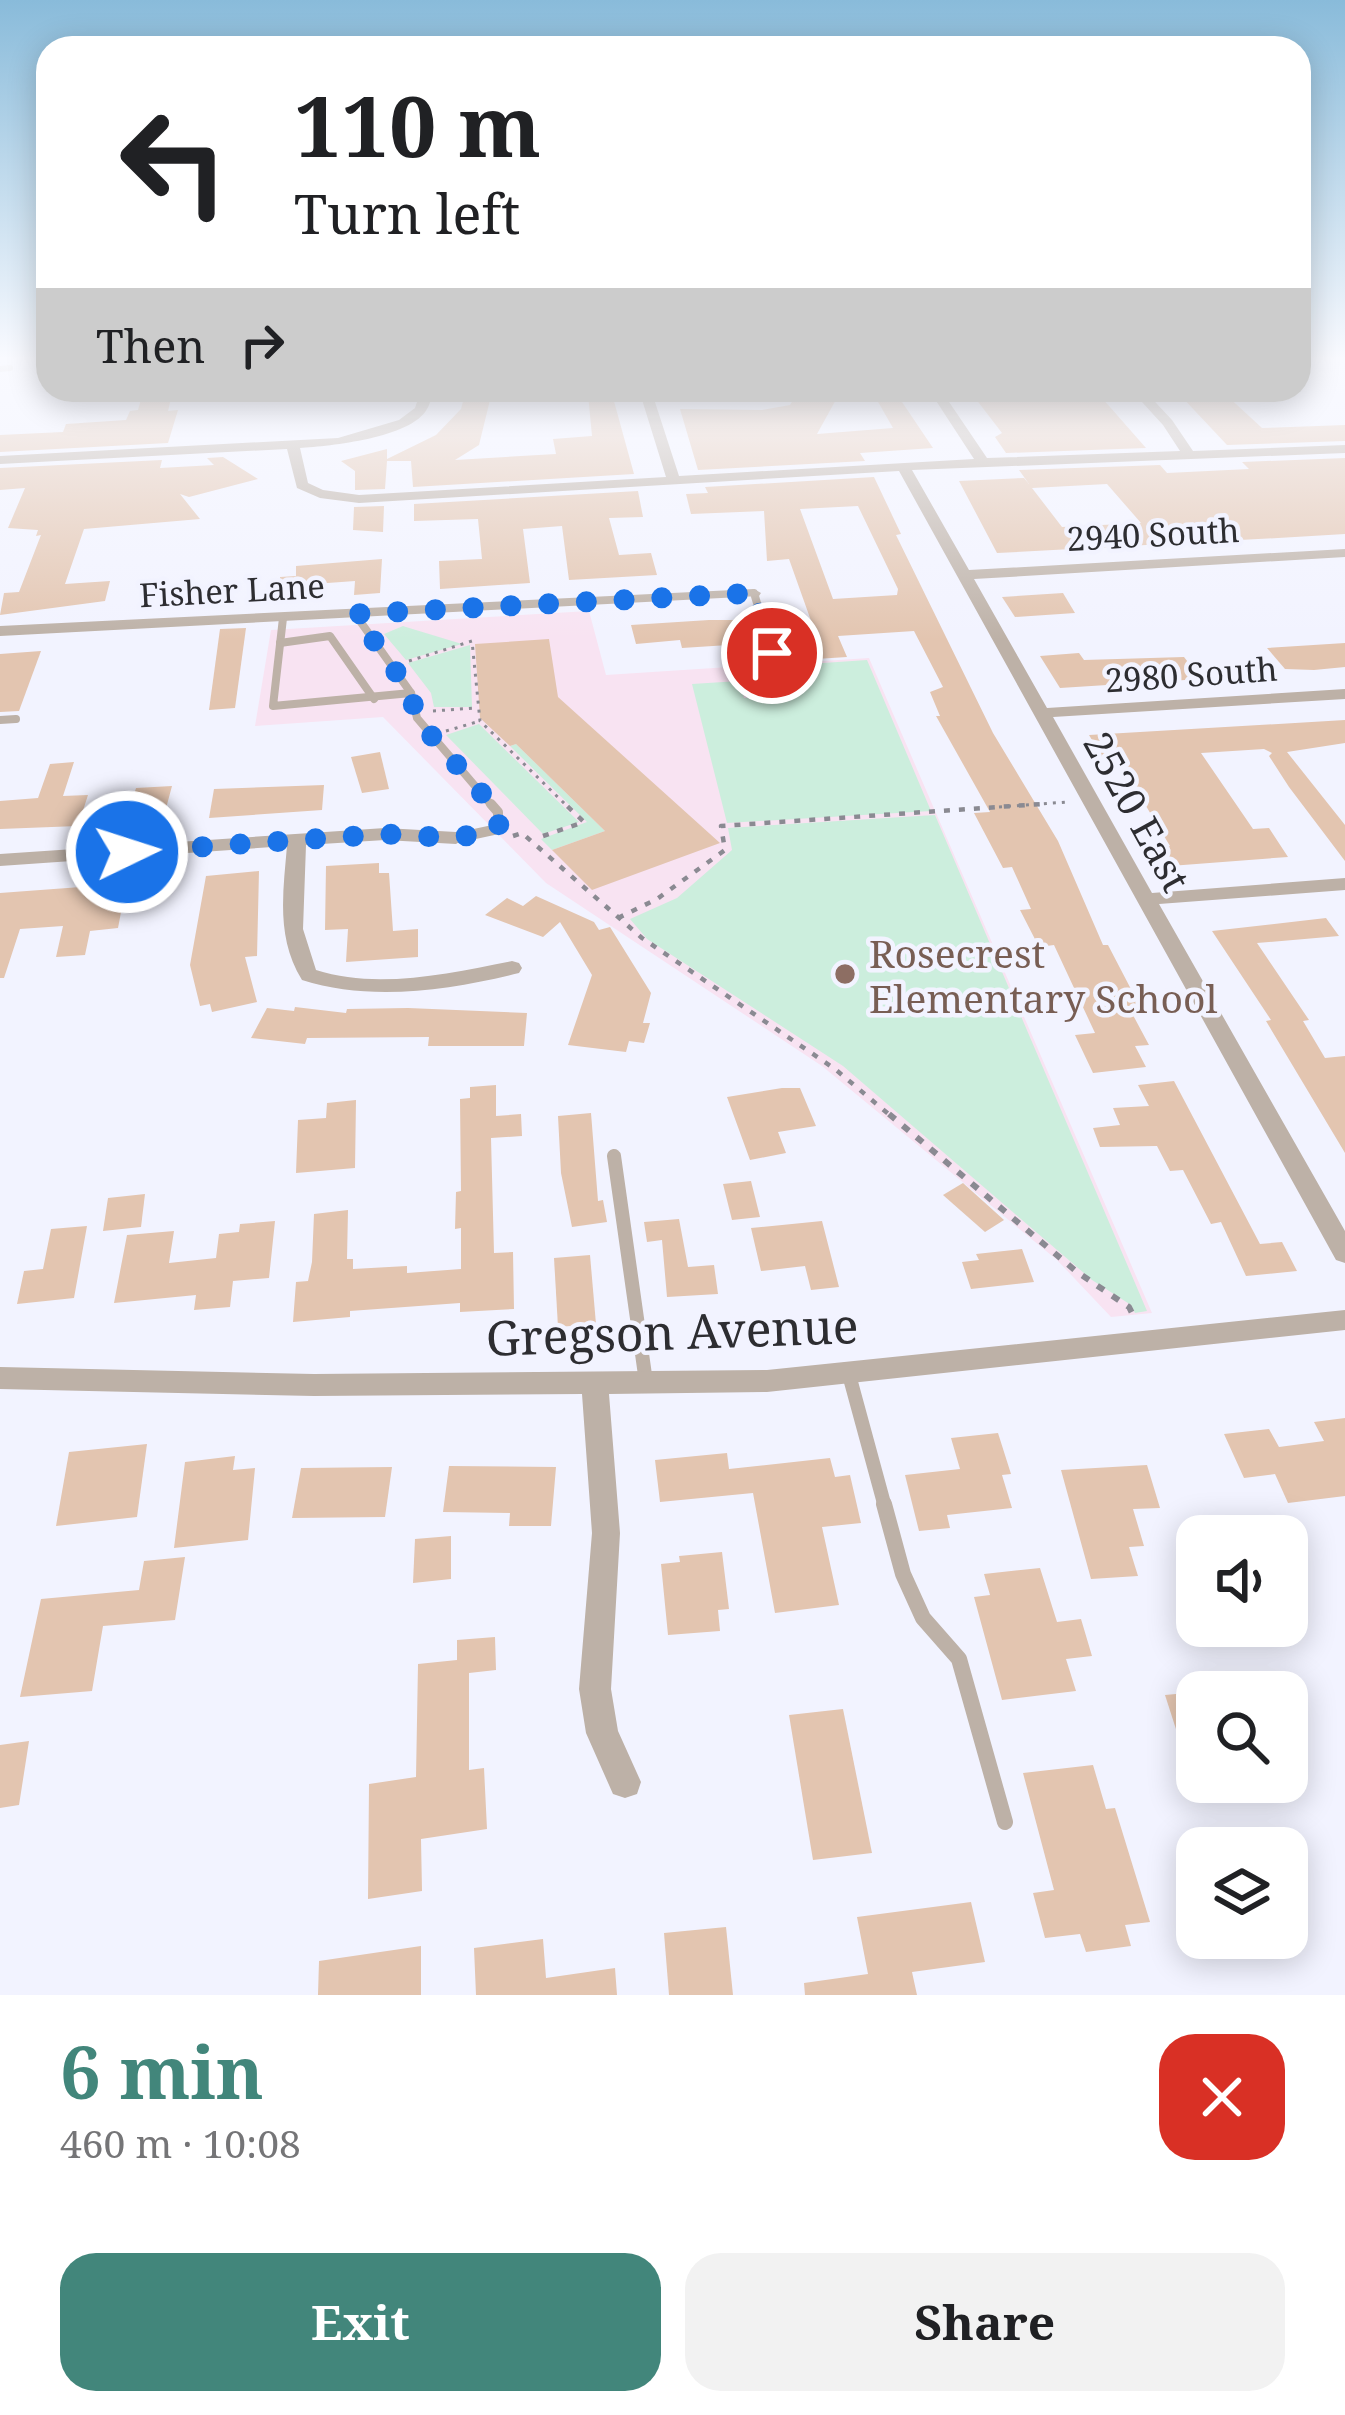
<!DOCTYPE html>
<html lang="en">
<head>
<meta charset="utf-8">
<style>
  :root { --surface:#fff; --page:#f2f2f2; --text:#202124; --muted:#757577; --accent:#42867b }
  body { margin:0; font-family:"Noto Serif",serif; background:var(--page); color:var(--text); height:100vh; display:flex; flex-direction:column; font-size:45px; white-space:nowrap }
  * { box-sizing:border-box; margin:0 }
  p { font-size:39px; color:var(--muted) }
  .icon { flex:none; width:66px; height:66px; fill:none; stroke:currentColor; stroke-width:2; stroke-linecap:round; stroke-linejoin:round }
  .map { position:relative; height:1995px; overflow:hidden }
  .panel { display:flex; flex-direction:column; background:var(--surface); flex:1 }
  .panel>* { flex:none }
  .top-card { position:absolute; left:36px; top:36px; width:1275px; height:366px; border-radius:36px; box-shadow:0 6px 30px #0003; background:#fff; color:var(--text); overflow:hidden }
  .fabs { position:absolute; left:1176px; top:1515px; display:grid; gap:24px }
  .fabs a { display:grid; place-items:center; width:132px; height:132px; border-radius:24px; background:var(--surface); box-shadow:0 6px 30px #0003; font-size:60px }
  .pin { position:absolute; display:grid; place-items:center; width:102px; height:102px; color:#fff; margin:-51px; border:6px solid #fff; border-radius:50%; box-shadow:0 3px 12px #0007 }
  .me { position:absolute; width:132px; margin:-66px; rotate:86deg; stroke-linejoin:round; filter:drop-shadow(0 0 9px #0008) }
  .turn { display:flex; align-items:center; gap:42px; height:252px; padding:0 60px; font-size:54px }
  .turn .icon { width:156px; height:156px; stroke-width:2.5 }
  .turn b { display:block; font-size:84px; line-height:102px }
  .then { display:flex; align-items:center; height:114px; padding:0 60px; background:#0003; gap:24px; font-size:45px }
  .round { display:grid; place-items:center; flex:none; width:126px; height:126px; border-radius:36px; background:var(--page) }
  .head { display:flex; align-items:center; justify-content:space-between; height:204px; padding:0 60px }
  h1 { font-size:72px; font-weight:700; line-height:90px; color:var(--accent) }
  .action { display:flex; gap:24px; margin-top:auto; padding:24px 60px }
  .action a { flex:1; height:138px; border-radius:36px; background:var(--accent); color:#fff; font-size:48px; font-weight:700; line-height:138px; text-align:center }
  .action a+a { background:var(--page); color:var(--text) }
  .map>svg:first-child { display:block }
</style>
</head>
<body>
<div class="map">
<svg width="1345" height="1995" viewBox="0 0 1345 1995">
  <rect width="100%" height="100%" fill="#f2f3ff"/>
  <polygon fill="#f8e3f2" points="589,611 606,675 869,658 1152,1313 1111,1317 1057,1260 822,1066 546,883 383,717 255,726 271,630"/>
  <g fill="#ced">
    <polygon points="403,626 406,627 462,644 406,660 384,634"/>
    <polygon points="470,645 472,707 434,707 431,693 408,663"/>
    <polygon points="867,660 931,811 727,823 692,684 739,681 744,698 789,696 779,666"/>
    <polygon points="479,724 579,822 543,834 446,735"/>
    <polygon points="516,744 605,831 552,850 541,839 587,822 510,746"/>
    <polygon points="935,815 1147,1311 1135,1313 1131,1305 1092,1280 843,1066 647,939 630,919 677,898 732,850 728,828"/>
  </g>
  <g fill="#e3c5b0" fill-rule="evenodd">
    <polygon points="173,390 168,411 178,410 168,443 0,452 0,435 63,432 66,424 126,420 130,411 138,410 143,392"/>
    <polygon points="466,390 489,390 490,400 479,445 455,460 556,454 553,439 592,436 588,394 612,394 634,474 413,487 411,461 387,461 385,489 355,490 355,471 341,461 387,449 387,459 436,435 461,409"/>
    <polygon points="969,390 1095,390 1146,448 1006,453 995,437 1002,433"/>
    <polygon points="798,392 838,396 817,434 893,428 877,400 900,399 933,448 860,453 865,461 698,470 680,409 762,410 790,405"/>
    <polygon points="1223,392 1262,428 1345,425 1345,441 1227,445 1180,395"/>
    <polygon points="223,457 258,479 189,497 180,494 200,519 84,529 65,584 110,581 105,601 0,615 4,593 19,592 41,535 36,536 38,530 8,528 25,488 0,490 0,468 162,460 160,468 214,465 207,458"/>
    <path d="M1345,458V534L1278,538L997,553L959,481L1024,478L1029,484L1019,470L1160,465L1167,473L1249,469L1242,462ZM1107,484L1141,523L1062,527L1032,488Z"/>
    <path d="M874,477L901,534L896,535L993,733L1058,841L1103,945H1108L1145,1016L1134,1017L1149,1045L1135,1046L1146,1067L1093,1073L1075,1035L1095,1033L1054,945L1039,947L1020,910L1031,909L1012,867L1003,868L974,813L990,812L936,716H940L930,692L943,687L914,631L838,636L847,657L816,659L805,632H815L789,559L767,561L764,511L691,514L686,494L708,493L705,487ZM858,506L898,589L897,595L833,599L800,509Z"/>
    <polygon points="638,491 643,517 609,518 619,555 651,553 657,575 569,580 562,526 523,529 530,583 440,589 439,561 482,559 478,519 414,521 414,504"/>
    <polygon points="384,506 383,532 353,530 354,507"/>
    <polygon points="382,559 380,593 354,595 355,581 300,585 301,598 280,600 280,577 296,576 296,566"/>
    <polygon points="1063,593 1075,613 1015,617 1002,597"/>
    <polygon points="709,620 738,620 744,644 682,648 680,640 636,644 631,625"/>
    <polygon points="246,628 235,708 209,710 220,629"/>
    <polygon points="549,639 558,697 720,843 592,890 552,850 605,831 516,744 510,746 480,718 475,644"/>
    <polygon points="1345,643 1345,667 1314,670 1285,669 1267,648"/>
    <polygon points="41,651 19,711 0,712 0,654"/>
    <polygon points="1079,653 1084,660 1184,657 1201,679 1060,688 1040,656"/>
    <polygon points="1345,720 1345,743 1287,752 1345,825 1345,861 1289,787 1269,756 1272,753 1264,749 1201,753 1253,829 1269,828 1288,857 1170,866 1159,847 1170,846 1119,761 1105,762 1089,735"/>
    <polygon points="380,752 389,789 362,793 351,757"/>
    <polygon points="74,762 63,796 88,795 78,826 0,829 0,801 38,798 50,764"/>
    <polygon points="324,785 322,810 209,818 214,789"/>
    <polygon points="172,786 165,812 135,814 137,807 130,808 136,788"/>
    <polygon points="379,863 379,873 389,873 393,931 418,929 418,957 346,962 348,929 325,930 326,866"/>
    <polygon points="259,871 257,956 245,957 257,1002 212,1012 210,1004 200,1006 190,965 206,876"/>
    <polygon points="148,882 142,906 122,907 118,928 90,931 85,955 56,957 63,926 20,929 4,978 0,978 0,893"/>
    <polygon points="536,896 594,922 599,930 610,927 651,993 643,1023 650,1023 644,1043 629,1041 626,1052 568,1045 592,975 560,922 543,937 485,915 507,898 523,906"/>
    <polygon points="1326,918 1339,936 1257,943 1309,1020 1303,1021 1325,1058 1345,1056 1345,1153 1266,1021 1271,1020 1212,931"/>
    <polygon points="295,1007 346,1013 347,1009 408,1008 527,1013 524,1046 428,1046 429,1037 307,1038 305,1044 251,1038 267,1008 294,1011"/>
    <polygon points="1174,1081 1260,1244 1282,1242 1297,1271 1246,1276 1221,1222 1211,1224 1183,1170 1170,1171 1157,1146 1100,1147 1093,1128 1120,1125 1113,1108 1149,1106 1138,1085"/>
    <polygon points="496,1085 496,1116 521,1114 522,1136 491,1138 494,1253 513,1252 514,1309 460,1312 460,1303 350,1311 350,1317 293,1322 296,1282 308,1281 312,1262 314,1214 348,1210 347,1259 353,1259 353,1269 407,1266 407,1273 461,1269 461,1228 455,1229 456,1192 461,1191 460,1099 470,1098 470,1087"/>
    <polygon points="782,1088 800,1088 816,1126 778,1132 786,1153 750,1160 727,1097"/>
    <polygon points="356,1100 355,1168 296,1173 298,1120 326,1118 327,1103"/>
    <polygon points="591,1113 598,1201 603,1200 607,1222 572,1227 561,1173 558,1116"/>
    <polygon points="751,1181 760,1217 732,1220 723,1184"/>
    <polygon points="963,1183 1004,1220 985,1232 943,1195"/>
    <polygon points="145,1194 141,1227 103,1231 108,1198"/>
    <polygon points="679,1219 688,1267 714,1265 718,1294 667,1297 662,1240 647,1242 644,1222"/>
    <polygon points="275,1221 269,1278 233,1281 230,1307 194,1310 196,1295 114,1303 127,1235 174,1231 169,1263 216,1258 219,1234 239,1232 240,1224"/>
    <polygon points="822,1221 839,1287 811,1290 805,1266 761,1271 751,1228"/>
    <polygon points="87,1226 74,1298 17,1304 24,1271 43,1269 51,1229"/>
    <polygon points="1022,1249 1034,1282 971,1289 962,1262 979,1260 976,1254"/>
    <polygon points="590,1255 596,1324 558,1327 554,1258"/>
    <polygon points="1345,1418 1345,1496 1288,1503 1275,1474 1244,1478 1224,1434 1269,1429 1279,1447 1324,1441 1314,1422"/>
    <polygon points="998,1433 1011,1474 1002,1475 1012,1508 947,1515 950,1528 919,1531 905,1475 960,1469 951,1438"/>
    <polygon points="147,1444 137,1517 56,1526 69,1452"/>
    <polygon points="727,1453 729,1469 830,1458 835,1477 850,1475 861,1523 822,1527 839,1605 775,1613 753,1493 660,1502 655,1460"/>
    <polygon points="235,1456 233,1470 255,1468 248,1540 174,1548 185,1462"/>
    <polygon points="1147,1465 1160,1508 1133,1509 1144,1546 1129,1547 1138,1576 1091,1579 1061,1470"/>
    <polygon points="449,1466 556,1467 551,1526 509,1526 510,1513 443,1512"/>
    <polygon points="392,1467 385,1517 292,1518 301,1468"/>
    <polygon points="451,1536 451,1579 413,1583 415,1539"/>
    <polygon points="722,1552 729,1609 718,1610 720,1631 668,1635 661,1564 680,1562 679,1556"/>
    <polygon points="185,1557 175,1620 103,1626 92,1691 20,1697 41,1599 139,1590 144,1561"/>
    <polygon points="1040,1568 1057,1622 1081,1619 1092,1656 1066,1659 1076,1691 1002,1700 974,1597 990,1595 984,1574"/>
    <polygon points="495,1637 496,1670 469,1673 469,1770 484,1768 487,1829 421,1839 422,1891 368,1899 369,1784 416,1777 418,1664 457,1660 457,1640"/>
    <polygon points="1197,1692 1197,1782 1193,1782 1165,1695"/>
    <polygon points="843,1709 872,1853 813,1860 789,1715"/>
    <polygon points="29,1741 19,1805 0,1808 0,1745"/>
    <polygon points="1093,1765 1106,1809 1115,1808 1150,1922 1125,1925 1131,1946 1086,1952 1080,1934 1045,1938 1033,1893 1054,1890 1023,1773"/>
    <polygon points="971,1902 985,1962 912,1972 917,1995 805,1995 804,1983 868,1974 857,1917"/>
    <polygon points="726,1927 733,1995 669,1995 664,1933"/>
    <polygon points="543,1939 546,1978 615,1968 617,1995 476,1995 474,1948"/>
    <polygon points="421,1946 421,1995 318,1995 319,1961"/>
  </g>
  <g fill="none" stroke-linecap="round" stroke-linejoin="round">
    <g stroke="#8a8a92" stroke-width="3" stroke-dasharray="3 6" stroke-linecap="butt">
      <polyline points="409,661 472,641 480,721 568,807"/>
      <polyline points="433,711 475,708"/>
      <polyline points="446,731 480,721"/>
      <polyline points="999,807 1067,802"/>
    </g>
    <g stroke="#8a8a92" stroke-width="4.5" stroke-dasharray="6 9" stroke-linecap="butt">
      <polyline points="513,836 522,833 642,938 835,1069 892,1117"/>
      <polyline points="543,836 584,822 565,804"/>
      <polyline points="618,918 657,899 725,850 721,826 1042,804"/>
    </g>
    <polyline stroke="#8a8a92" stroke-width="6" stroke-dasharray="8 10" stroke-linecap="butt" points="889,1114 1077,1272 1129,1307 1134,1317"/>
    <polyline stroke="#bdb1a7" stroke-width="6" points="0,369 10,368"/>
    <g stroke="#bdb1a7" stroke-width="8">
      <polyline points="754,593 772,653"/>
      <polyline points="355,614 411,693"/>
      <polyline points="283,618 273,706 411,693 417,718 493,807"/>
      <polyline points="280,643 330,636 374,699"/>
      <polyline points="0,720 16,719"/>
    </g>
    <polyline stroke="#bdb1a7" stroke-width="10" points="456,838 498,829 498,812 491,804"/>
    <g stroke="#bdb1a7" stroke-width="14">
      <polyline points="614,1156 646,1382"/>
      <polyline points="848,1371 885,1507"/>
    </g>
    <polyline stroke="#bdb1a7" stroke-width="16" points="884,1504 903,1574 923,1618 959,1659 1005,1822"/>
    <g fill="#bdb1a7" fill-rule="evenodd">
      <path d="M421,390H433C431,396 431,403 427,409C411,438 330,446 300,448L308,483L323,490L359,495L666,477L639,390L755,391L749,395L654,399L679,476L974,459L929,390H941L987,458L1180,451L1163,425L1131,390H1144L1172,420L1193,451L1345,445V453L912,470L969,570L1345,549V557L974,579L1047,708L1345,689V699L1053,717L1152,893L1345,878V890L1159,904L1345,1231V1263L1336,1260L899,471L359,503L320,498L297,488L287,449L0,464V456L338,438L399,420L415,408Z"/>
      <polygon points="754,589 761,593 759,596 0,636 0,626"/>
      <path d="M385,828L456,832L465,838L456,844L385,840L306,845L303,929L316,970C378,990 450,973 512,961L519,963L522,968L519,973C450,990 371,1002 302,980C276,938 283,893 287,846L0,866V854Z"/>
      <polygon points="1345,1310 1345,1330 767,1392 609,1394 620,1533 611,1689 618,1731 641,1782 637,1794 625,1798 613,1794 586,1733 579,1689 592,1533 582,1394 314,1396 0,1389 0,1367 314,1374 767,1370"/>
    </g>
  </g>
  <linearGradient id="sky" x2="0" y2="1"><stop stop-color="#89bbda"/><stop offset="0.56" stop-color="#f9faff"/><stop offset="1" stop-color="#f9faff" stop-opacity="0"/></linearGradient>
  <rect width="1345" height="640" fill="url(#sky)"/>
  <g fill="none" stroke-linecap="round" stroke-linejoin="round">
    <polyline stroke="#1a73e8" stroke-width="21" stroke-dasharray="0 37.8" points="127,852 385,834 455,838 499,829 498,812 416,718 411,693 355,614 754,593 772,653"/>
  </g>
  <circle fill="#8d6e63" stroke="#f2f3ff" stroke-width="4.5" cx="845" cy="974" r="12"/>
  <g text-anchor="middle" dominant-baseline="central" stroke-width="9" stroke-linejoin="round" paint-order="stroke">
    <g font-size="33" fill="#2d2d31" stroke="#f2f3ff">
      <text transform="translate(1153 534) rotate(-3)">2940 South</text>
      <text transform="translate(232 590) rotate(-3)">Fisher Lane</text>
      <text transform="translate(1191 674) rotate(-4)">2980 South</text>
    </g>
    <g font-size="39" fill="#2d2d31" stroke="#f2f3ff">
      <text transform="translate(1138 811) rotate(61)">2520 East</text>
    </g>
    <g font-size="39" fill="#785e54" stroke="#f2f3ff" text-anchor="start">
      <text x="869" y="952">Rosecrest<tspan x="869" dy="45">Elementary School</tspan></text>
    </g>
    <g font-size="48" fill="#2d2d31" stroke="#f2f3ff">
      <text transform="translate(672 1331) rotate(-2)">Gregson Avenue</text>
    </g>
  </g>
</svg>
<div class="fabs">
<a><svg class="icon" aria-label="sound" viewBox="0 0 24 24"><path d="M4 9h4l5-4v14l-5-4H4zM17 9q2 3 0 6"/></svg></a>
<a><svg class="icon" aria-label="search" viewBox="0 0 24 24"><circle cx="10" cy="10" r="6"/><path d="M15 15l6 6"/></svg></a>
<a><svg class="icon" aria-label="layers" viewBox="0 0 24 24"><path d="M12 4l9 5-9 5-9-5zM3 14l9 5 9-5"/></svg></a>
</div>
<div class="pin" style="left:772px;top:653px;background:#d93025"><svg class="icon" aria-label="arrive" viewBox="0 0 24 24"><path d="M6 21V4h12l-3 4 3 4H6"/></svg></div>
<svg class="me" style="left:127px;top:852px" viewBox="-20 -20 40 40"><circle r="17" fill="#1a73e8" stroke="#fff" stroke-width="3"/><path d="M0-11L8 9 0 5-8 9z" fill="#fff"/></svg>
<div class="top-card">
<div class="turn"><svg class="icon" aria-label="left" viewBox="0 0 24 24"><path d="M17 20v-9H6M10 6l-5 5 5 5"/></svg><div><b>110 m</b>Turn left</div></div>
<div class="then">Then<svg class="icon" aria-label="right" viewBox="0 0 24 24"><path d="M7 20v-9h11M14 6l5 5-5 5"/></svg></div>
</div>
</div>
<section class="panel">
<div class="head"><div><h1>6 min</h1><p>460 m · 10:08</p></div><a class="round" style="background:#d93025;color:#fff"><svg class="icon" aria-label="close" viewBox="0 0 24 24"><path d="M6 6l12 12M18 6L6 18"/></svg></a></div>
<div class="action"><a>Exit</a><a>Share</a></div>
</section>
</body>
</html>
